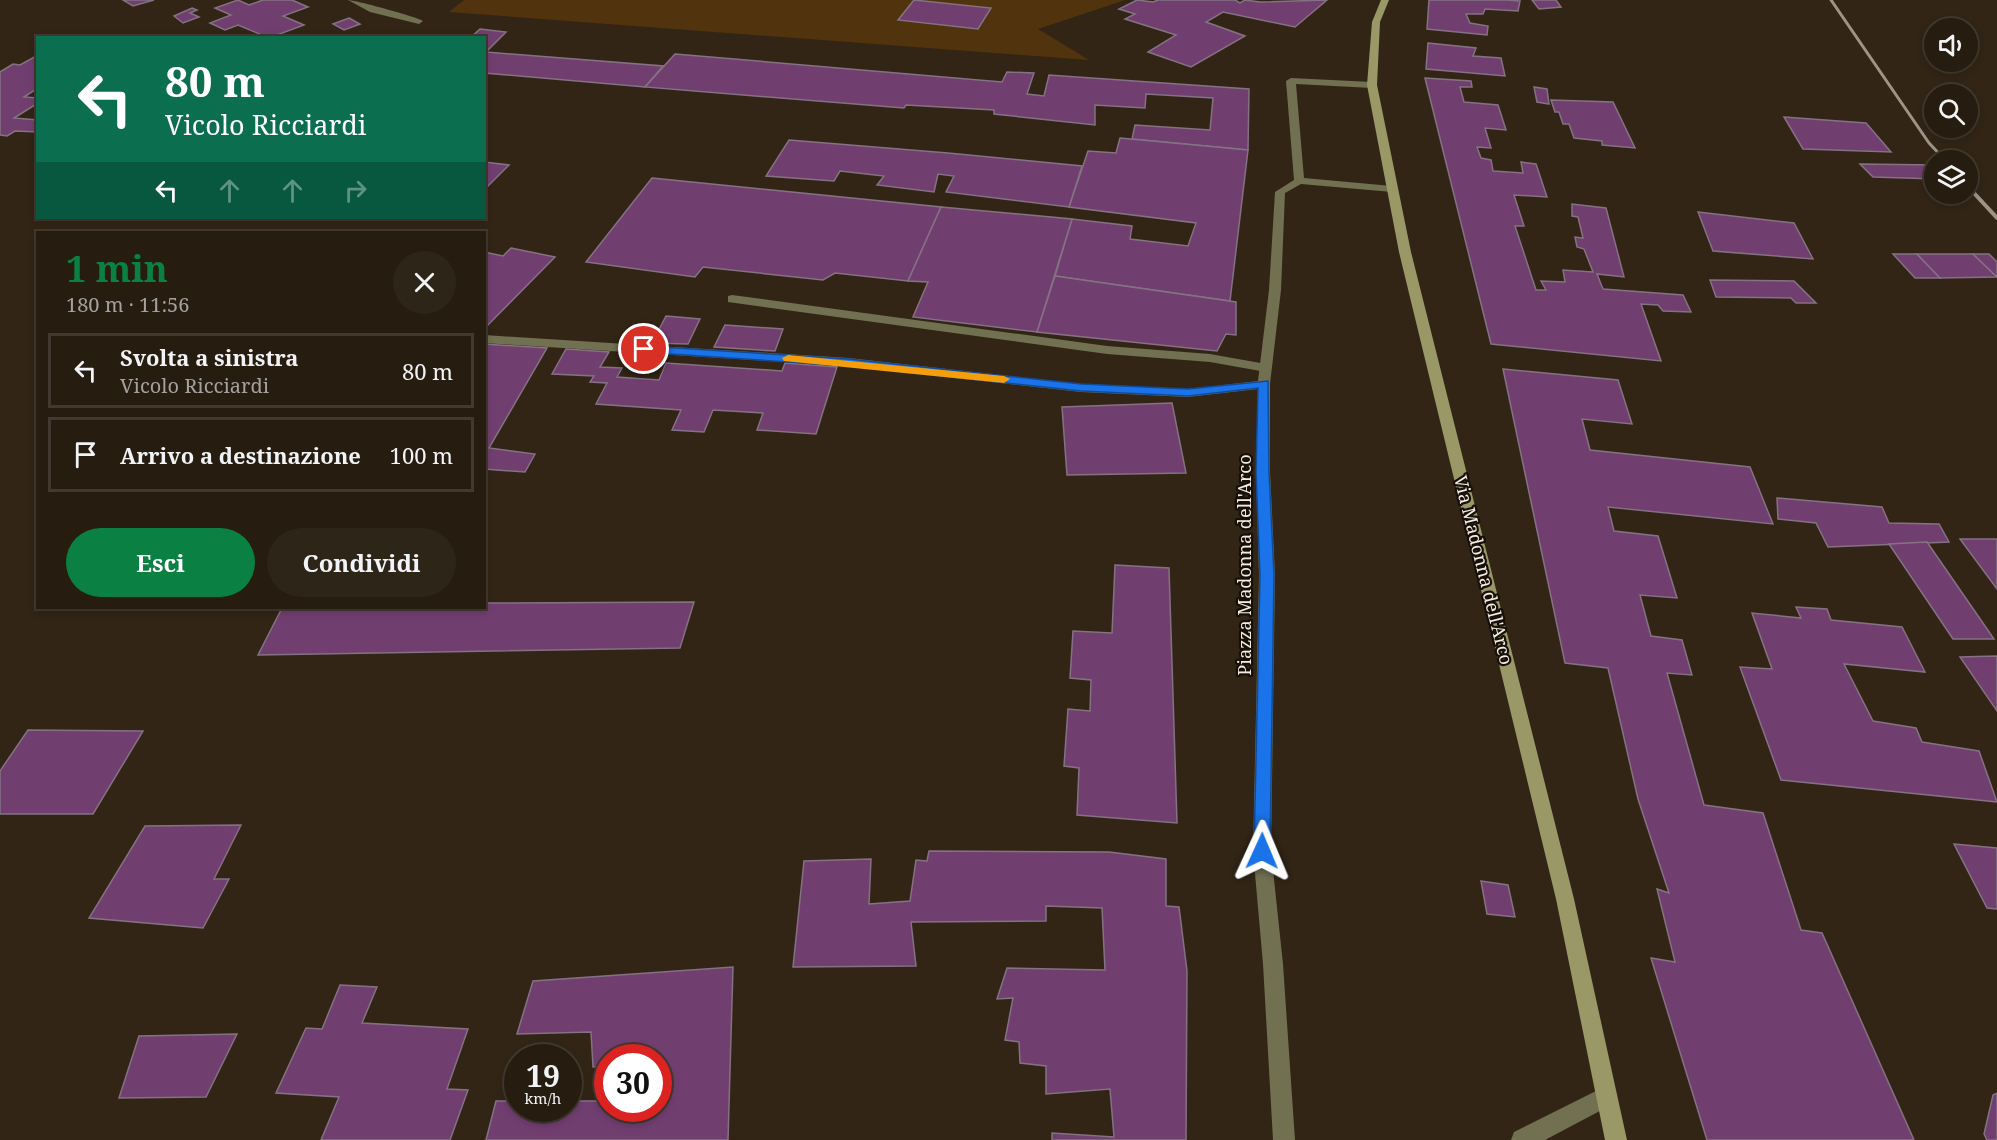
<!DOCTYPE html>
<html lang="it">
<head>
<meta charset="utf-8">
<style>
  :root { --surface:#261c10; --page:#2e2519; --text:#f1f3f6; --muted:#a4a19f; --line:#423a30; --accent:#0b8043 }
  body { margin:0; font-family:"Noto Serif",serif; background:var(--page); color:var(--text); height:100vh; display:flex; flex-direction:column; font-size:22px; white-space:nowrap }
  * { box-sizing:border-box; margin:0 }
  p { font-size:20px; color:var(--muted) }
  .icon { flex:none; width:33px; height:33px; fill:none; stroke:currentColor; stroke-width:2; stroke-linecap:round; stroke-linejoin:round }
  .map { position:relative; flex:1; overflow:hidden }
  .sheet { position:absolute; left:36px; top:231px; width:450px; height:378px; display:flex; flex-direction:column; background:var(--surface); border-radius:0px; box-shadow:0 3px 9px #0003,0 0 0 2px var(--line) }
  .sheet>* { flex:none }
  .hud { position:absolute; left:36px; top:36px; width:450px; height:183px; border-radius:0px; box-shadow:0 3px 9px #0003,0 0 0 2px var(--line); background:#0b6e4f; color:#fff; overflow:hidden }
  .controls { position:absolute; left:1924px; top:18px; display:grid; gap:12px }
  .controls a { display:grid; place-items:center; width:54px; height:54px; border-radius:50%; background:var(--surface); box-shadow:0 3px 9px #0003,0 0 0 2px var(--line); font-size:30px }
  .speed { position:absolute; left:504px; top:1044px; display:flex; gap:12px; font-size:30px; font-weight:700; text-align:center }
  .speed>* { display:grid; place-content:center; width:78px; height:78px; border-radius:50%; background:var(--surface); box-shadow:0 3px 9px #0003,0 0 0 2px var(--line); line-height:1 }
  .speed small { font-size:15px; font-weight:400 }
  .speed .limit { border:9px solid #d22; background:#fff; color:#111 }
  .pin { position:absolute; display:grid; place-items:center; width:51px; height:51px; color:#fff; margin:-26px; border:3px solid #fff; border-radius:50%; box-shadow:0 2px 6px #0007 }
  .me { position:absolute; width:66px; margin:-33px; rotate:1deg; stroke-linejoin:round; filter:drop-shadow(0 0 4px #0008) }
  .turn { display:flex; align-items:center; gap:21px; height:126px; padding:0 30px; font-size:27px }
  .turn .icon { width:78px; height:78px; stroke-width:2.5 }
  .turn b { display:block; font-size:42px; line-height:51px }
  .lanes { display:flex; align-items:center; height:57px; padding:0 30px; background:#0003; justify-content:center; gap:30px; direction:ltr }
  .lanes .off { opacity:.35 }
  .round { display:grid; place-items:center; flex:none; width:63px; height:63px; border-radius:32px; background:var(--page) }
  .head { display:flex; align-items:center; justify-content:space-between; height:102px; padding:0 30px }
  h1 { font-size:36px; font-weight:700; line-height:45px; color:var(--accent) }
  .primary-button { display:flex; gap:12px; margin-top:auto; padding:12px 30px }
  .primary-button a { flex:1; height:69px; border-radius:36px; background:var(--accent); color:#fff; font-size:24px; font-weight:700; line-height:69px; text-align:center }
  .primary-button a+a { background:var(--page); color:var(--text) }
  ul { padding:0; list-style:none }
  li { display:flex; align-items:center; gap:18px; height:75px; margin:0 12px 9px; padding:0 18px; border:3px solid var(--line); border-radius:0px }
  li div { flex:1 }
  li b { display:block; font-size:22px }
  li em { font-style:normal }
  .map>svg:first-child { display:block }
</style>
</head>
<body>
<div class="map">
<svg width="1997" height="1140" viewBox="0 0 1997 1140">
  <rect width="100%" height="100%" fill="#322516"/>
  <polygon fill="#51340d" points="464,0 1125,0 1038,29 1089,60 449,12"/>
  <g fill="#713e70" stroke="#847282" stroke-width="1.5">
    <polygon points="123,0 154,0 133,6"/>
    <polygon points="238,0 249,5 263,0 292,0 308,7 283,16 304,25 269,38 238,25 225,30 210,23 231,15 215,8"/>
    <polygon points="914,0 991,8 978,29 898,20"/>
    <polygon points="1137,0 1153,2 1158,0 1235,0 1240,3 1245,0 1260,2 1327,0 1295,27 1223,12 1206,22 1245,36 1191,67 1148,52 1176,35 1125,19 1135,14 1119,9"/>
    <polygon points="1429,0 1508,0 1520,1 1518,11 1485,9 1483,14 1466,14 1470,23 1488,26 1487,35 1427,29"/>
    <polygon points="1532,0 1556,0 1561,7 1539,9"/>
    <polygon points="192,8 197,10 190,13 199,17 183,23 174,16"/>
    <polygon points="349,18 360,24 344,30 333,24"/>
    <polygon points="480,29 506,32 486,52 663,66 645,87 484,73 484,38 470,38"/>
    <polygon points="1428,43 1476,48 1473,56 1501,58 1505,76 1426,69"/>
    <polygon points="675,54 1002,82 1007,72 1034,73 1027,94 1044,96 1049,75 1249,89 1248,150 1132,139 1135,125 1210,130 1213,98 1146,94 1145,108 1095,105 1095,125 994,114 994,110 906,105 904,108 645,87"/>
    <polygon points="38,55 38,88 24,97 38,98 38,103 14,118 38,120 38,132 15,131 7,136 0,135 0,72 13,64 20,65"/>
    <polygon points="1425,78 1471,81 1472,87 1460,87 1464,102 1498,105 1506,130 1485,128 1491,148 1477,147 1481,158 1491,160 1493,171 1523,173 1521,162 1536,164 1547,197 1514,195 1524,226 1515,226 1536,290 1546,290 1541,281 1565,282 1563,270 1593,272 1584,249 1577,247 1575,237 1583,238 1578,217 1572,216 1572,204 1606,208 1624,277 1597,274 1603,289 1683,295 1691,312 1663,311 1658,305 1641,304 1661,361 1491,344"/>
    <polygon points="1534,87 1547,89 1549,104 1537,102"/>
    <polygon points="1551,100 1613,102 1635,148 1602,145 1602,141 1574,138 1569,124 1563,124 1559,112 1555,112"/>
    <polygon points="1784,117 1866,123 1891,152 1803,149"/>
    <polygon points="1120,138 1248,150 1230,301 1055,276 1072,219 1132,226 1130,239 1188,246 1196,223 1069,207 1088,151 1116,153"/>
    <polygon points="789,140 948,153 1082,166 1069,207 946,192 954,176 938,174 934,192 877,185 884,176 840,171 834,181 766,176"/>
    <polygon points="484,162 509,165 484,190"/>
    <polygon points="1860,164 1935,165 1935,179 1873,177"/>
    <polygon points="652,178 941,207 908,281 835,273 823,280 703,267 695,277 586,262"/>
    <polygon points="941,207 1072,219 1037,332 913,317 928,282 908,281"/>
    <polygon points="1698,212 1794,223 1813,259 1713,251"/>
    <polygon points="511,248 555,257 484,329 484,252 503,256"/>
    <polygon points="1893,254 1917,254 1940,278 1915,278"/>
    <polygon points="1917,254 1973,254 1997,277 1940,278"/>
    <polygon points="1973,254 1989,254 1997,262 1997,277"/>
    <polygon points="1055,276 1236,302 1236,335 1226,334 1217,351 1037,332"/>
    <polygon points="1710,280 1794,281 1816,303 1796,303 1791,298 1716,297"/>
    <polygon points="666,316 700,319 688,344 652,343"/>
    <polygon points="725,325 783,329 775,351 714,347"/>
    <polygon points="484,344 547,348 489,448 535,454 525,472 484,469"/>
    <polygon points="566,349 609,352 600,367 622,368 617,377 659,380 666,363 782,371 785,363 837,367 816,434 757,430 763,413 713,410 704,432 672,430 681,410 596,404 607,383 590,382 594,376 552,374"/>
    <polygon points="1503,369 1618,380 1632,424 1582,419 1590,450 1750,467 1773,524 1608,507 1614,531 1658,536 1677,598 1640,595 1651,636 1682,640 1692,675 1667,673 1704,805 1763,813 1801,930 1822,933 1914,1140 1707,1140 1651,958 1675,962 1657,889 1669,893 1638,799 1608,668 1565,663"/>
    <polygon points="1172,403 1186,473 1067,475 1062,407"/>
    <polygon points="1777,498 1882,507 1889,523 1939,524 1949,542 1828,547 1816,523 1778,519"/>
    <polygon points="1960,539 1997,539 1997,589"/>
    <polygon points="1927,542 1994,639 1953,639 1889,544"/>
    <polygon points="1115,565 1169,568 1177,823 1077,815 1079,768 1064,766 1068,709 1090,711 1091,680 1070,678 1073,631 1112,633"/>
    <polygon points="694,602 680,648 258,655 282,608 484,608 484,603"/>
    <polygon points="1796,607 1827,609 1831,620 1902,627 1925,672 1844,664 1873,721 1916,728 1922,742 1979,751 1997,802 1781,780 1740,667 1772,669 1752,613 1801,618"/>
    <polygon points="1997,656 1997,711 1960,657"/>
    <polygon points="28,730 143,731 93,814 0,814 0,771"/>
    <polygon points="241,825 214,879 229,879 203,928 89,918 145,826"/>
    <polygon points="1954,844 1997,848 1997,909 1987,908"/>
    <polygon points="929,851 1109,852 1166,859 1166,906 1179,907 1187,971 1186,1140 1052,1140 1052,1133 1114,1137 1110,1089 1046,1094 1046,1066 1020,1063 1019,1042 1005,1040 1013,998 997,999 1007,968 1105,970 1102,908 1046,906 1046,921 911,922 916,966 793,967 804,861 871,859 869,904 910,901 916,860 927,861"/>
    <polygon points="1481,881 1508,885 1515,917 1487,914"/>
    <polygon points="733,967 728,1140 486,1140 496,1101 518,1101 518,1108 568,1108 568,1101 608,1101 608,1108 658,1108 658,1058 608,1058 608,1066 593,1067 591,1032 517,1034 533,981"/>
    <polygon points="340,985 377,987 362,1023 468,1029 447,1089 468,1090 450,1140 321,1140 339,1097 276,1093 306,1028 322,1029"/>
    <polygon points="237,1034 206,1097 119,1098 139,1036"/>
    <polygon points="1997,1093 1997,1140 1987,1140 1984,1134 1993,1095"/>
  </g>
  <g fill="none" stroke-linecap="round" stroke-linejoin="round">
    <g fill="#717051" fill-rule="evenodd">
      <path d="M348,0C355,0 417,17 423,21L419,24L370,12Z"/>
      <polygon points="732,295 1107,346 1210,354 1266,364 1272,368 1266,372 1210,362 1107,354 728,302 728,296"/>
    </g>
    <polygon fill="#717051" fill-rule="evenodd" points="1291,78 1372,82 1377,85 1372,88 1296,84 1304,178 1392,186 1397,189 1392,192 1301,184 1285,193 1281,290 1270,384 1270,472 1275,575 1271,851 1283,964 1295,1140 1273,1140 1263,964 1253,851 1259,575 1256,472 1258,389 1188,397 1081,392 849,366 484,343 484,335 849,358 1081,384 1188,389 1258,381 1269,290 1275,192 1294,180 1286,81"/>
    <polygon fill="#717051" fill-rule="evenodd" points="1606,1086 1613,1090 1617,1097 1613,1104 1545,1140 1511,1140 1514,1132"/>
    <polygon fill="#9b9867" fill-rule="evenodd" points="1381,0 1389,0 1380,22 1377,85 1411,252 1574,899 1627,1140 1605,1140 1556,899 1399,252 1367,85 1372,22"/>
    <g stroke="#9d9387" stroke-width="3">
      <polyline points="1831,0 1929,143 1945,160"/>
      <polyline points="1968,186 1974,193"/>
    </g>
    <polyline stroke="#9d9387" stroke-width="4" points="1973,192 1997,218"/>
  </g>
  <polygon fill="#1a73e8" stroke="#114b97" stroke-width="1.5" points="644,346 849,359 1081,384 1188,389 1268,381 1269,472 1274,575 1270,851 1268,856 1262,858 1256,856 1254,851 1260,575 1256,472 1258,388 1188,396 1081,391 849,366 640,352 640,347"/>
  <polygon fill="#f59e0b" points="788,355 1004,376 1010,379 1004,383 784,361 782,358"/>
  <g text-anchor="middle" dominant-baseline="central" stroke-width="4.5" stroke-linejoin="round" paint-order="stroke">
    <g font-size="18" fill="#f5ede3" stroke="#161009">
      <text transform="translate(1244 565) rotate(-90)">Piazza Madonna dell'Arco</text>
      <text transform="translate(1484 570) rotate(76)">Via Madonna dell'Arco</text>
    </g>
  </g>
</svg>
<div class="controls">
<a><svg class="icon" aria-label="sound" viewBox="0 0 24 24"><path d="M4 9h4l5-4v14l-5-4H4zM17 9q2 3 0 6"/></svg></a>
<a><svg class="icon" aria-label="search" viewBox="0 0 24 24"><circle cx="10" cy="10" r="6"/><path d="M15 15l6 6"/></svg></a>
<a><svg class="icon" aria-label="layers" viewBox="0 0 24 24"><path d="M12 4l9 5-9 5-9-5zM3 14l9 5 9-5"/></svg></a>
</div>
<div class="speed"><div>19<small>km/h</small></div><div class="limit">30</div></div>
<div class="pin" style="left:644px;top:349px;background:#d93025"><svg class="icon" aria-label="arrive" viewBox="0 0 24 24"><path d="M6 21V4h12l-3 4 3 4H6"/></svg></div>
<svg class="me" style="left:1262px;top:851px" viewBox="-20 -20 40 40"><path d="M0-17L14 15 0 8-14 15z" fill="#1a73e8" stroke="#fff" stroke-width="4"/></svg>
<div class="hud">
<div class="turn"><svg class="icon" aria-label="left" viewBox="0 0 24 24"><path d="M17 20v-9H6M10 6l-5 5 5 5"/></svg><div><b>80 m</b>Vicolo Ricciardi</div></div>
<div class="lanes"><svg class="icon" aria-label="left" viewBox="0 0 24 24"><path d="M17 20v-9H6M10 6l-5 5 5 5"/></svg><svg class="icon off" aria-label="ahead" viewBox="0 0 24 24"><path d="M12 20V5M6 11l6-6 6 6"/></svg><svg class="icon off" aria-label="ahead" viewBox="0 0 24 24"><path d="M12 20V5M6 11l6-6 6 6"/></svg><svg class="icon off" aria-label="right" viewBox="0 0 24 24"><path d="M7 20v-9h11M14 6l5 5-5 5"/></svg></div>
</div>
<section class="sheet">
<div class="head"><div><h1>1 min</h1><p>180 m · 11:56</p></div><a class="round"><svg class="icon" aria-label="close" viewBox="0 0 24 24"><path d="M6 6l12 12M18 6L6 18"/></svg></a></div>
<ul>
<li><svg class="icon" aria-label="left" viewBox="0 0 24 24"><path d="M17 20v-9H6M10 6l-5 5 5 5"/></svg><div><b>Svolta a sinistra</b><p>Vicolo Ricciardi</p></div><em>80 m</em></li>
<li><svg class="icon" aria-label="arrive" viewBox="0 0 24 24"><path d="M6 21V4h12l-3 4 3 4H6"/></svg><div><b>Arrivo a destinazione</b></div><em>100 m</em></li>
</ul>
<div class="primary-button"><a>Esci</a><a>Condividi</a></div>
</section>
</div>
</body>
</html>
